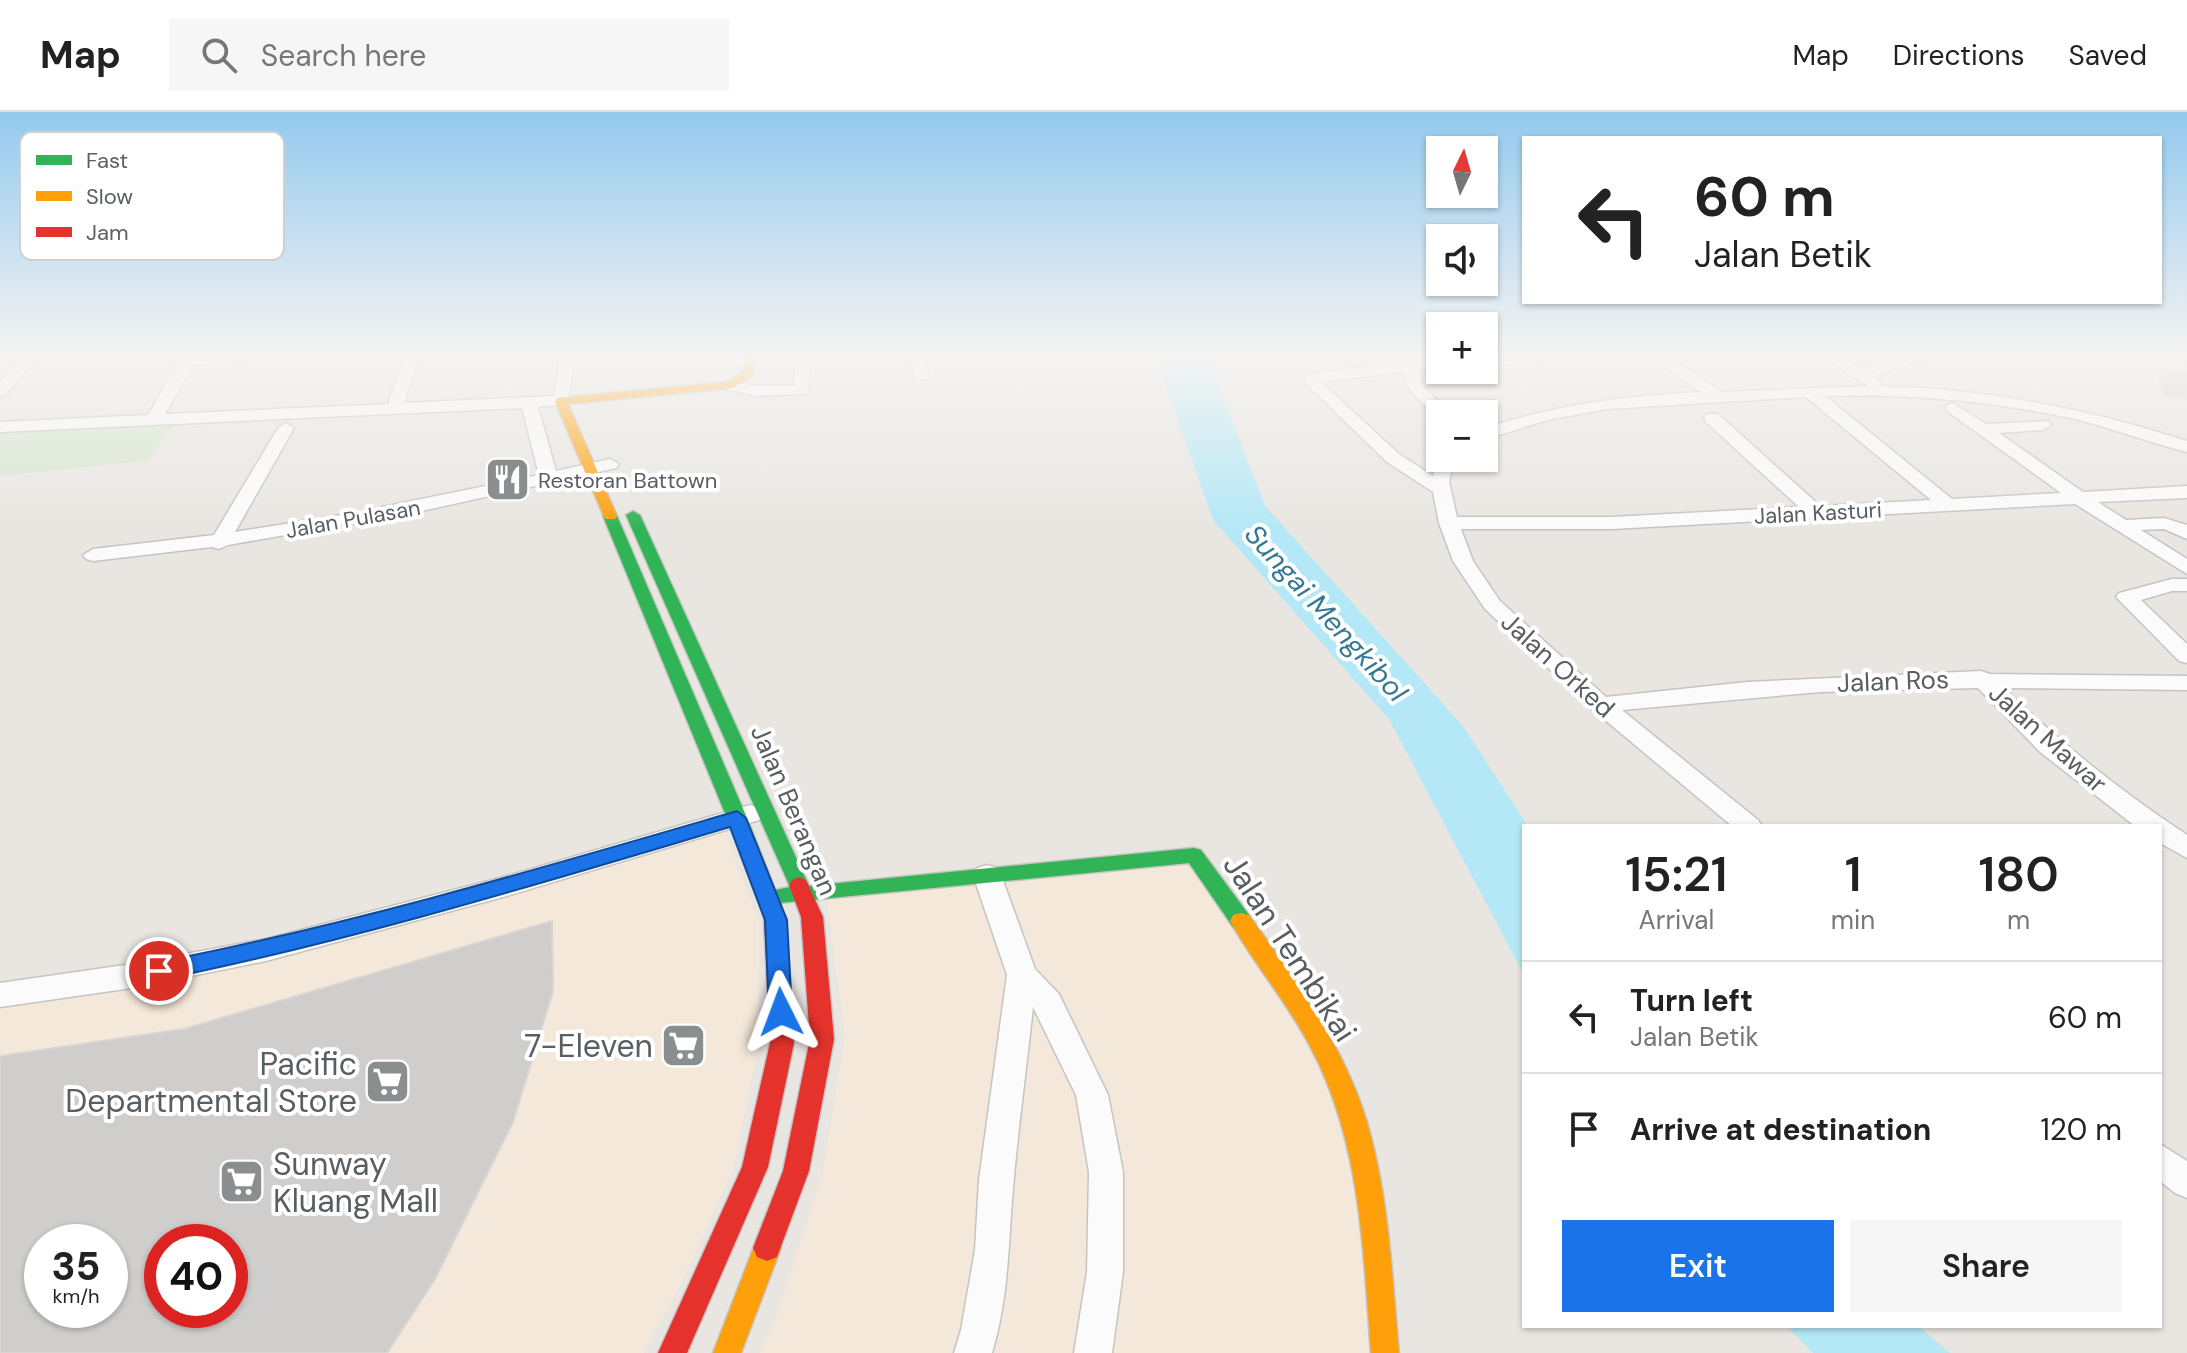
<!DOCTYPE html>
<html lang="en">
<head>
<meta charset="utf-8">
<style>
  :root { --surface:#fff; --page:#f6f6f6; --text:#222; --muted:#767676; --line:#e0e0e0; --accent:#1a73e8 }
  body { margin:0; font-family:"DM Sans",sans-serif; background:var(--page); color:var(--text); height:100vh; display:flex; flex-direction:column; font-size:30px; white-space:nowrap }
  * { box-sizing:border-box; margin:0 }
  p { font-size:26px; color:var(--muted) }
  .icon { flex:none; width:44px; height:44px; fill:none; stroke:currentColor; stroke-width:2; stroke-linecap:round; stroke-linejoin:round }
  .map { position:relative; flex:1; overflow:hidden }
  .side { position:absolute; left:1522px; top:712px; width:640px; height:504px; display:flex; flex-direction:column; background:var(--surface); border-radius:0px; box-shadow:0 2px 6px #0004 }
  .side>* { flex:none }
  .top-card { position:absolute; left:1522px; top:24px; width:640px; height:168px; border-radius:0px; box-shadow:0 2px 6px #0004; background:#fff; color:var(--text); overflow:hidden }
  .needle { width:52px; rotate:5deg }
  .buttons { position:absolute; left:1426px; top:24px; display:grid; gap:16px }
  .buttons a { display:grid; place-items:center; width:72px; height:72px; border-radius:0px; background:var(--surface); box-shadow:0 2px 6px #0004; font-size:40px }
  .speed { position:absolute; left:24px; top:1112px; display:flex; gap:16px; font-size:40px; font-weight:700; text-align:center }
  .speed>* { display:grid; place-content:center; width:104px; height:104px; border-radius:50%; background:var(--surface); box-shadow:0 2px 6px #0004; line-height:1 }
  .speed small { font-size:20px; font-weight:400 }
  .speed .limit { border:12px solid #d22; background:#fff; color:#111 }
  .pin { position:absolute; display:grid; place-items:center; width:68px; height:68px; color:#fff; margin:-34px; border:4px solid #fff; border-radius:50%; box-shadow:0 2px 8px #0007 }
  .me { position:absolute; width:88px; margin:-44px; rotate:357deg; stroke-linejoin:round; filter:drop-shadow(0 0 6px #0008) }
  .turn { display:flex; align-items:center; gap:28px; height:168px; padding:0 40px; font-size:36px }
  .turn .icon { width:104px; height:104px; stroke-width:2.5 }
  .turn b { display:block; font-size:56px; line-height:68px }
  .eta { display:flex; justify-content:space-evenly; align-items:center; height:136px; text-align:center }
  .eta b { font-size:48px; font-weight:600; line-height:56px }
  .action { display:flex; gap:16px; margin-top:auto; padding:16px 40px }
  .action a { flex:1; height:92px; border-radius:0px; background:var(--accent); color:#fff; font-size:32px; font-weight:600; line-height:92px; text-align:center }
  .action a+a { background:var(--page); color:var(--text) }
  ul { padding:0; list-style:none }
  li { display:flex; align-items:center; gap:24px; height:112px; padding:0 40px; border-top:2px solid var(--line) }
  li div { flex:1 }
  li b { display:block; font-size:30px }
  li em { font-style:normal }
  header { display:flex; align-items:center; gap:48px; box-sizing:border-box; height:112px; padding:0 40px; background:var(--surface); border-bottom:2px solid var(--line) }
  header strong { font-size:38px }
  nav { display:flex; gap:44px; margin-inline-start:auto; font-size:28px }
  .search { width:560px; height:72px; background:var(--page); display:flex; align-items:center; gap:20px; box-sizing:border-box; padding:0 28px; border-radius:0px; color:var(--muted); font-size:30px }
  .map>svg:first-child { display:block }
</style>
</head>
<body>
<header>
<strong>Map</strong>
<div class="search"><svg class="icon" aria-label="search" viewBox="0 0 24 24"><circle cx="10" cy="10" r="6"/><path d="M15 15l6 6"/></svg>Search here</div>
<nav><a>Map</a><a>Directions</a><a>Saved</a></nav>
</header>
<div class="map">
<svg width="2187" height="1241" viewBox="0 0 2187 1241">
  <rect width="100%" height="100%" fill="#e9e6e2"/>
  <g fill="#f4e8da" fill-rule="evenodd">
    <path d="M718,702L759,810V931L733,1057L682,1169L643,1241H0V871L128,854L269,827L519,760ZM42,1130H110V1198H42ZM162,1130H230V1198H162Z"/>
    <polygon points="1202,735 1314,896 1402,1241 760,1241 774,1212 822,1065 845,925 825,771"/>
  </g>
  <polygon fill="#d5e5cd" points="177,310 148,348 0,364 0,318"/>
  <g fill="#b4e8f6">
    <polygon points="1155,243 1211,243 1218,273 1265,394 1463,614 1528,714 1524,714 1524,863 1389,607 1213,408"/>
    <polygon points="1787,1214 1918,1214 1950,1241 1813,1241"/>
  </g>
  <g fill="#d0cecc" stroke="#d8d5d2" stroke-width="2" fill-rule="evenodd">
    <polygon points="2155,256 2187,261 2187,286 2165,283"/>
    <path d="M552,809L553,879L513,1010L435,1167L387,1241H0V944L184,917ZM42,1130H110V1198H42ZM162,1130H230V1198H162Z"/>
  </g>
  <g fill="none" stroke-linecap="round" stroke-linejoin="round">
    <defs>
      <g id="street">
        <polygon points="24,243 39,243 6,282 0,284 0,269"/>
        <polygon points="183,243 255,243 248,248 193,253 165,302 388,292 405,243 420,243 404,291 554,284 560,243 576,243 567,292 538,295 556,359 610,347 619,352 616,356 417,400 228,433 219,437 212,435 93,449 86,447 83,443 93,437 214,423 278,316 286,311 294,316 235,420 353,401 539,363 522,296 0,320 0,310 148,303"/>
        <path d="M722,243L751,245L759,250C752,258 736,254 727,251Z"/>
        <polygon points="795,243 811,243 808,282 754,284 723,276 721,273 729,268 754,274 794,274"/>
        <polygon points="909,243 925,243 929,264 927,267 915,267"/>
        <path d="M1397,243H1412L1414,249L1440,246V256L1418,258L1424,275L1450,302H1440V306H1436L1411,280L1403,260L1321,270L1399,342L1433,364L1440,342V346H1455L1449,370L1457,405H1612L1799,395L1706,310L1704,306L1706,302H1718L1820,394L1931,388L1806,285L1607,297L1547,308L1484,328V317C1554,292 1626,284 1701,280L1649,243H1667L1721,280L1868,274L1821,243H1839L1862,257L1913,243H1938L1873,264L1882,271L1880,274C1985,277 2087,296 2187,329V340C2149,331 2113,316 2075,307C1993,289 1909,281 1825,284L1952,387L2061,381L1947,299V293L1953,291L1986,312L2049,309L2051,313L2043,318L1999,321L2083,380L2187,374V386L2098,390L2126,408L2164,406L2187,413V427L2164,417L2141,418L2187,447V462L2075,392L1612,417H1461L1473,449L1500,489L1606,585L1747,570L1981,559L1990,562L2187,564V578L2004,576C2060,631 2122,680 2187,723V746L2160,731V714H2135L2040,640L1978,576L1820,580L1622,598L1758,708L1762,714H1732L1593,598L1485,497L1453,449L1439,411L1433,380L1387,350L1305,271L1306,262L1399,251Z"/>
        <polygon points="1484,244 1552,244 1544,249 1484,254"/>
        <polygon points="2172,467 2187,467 2187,479 2172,479 2141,488 2187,532 2187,551 2179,549 2116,485 2119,481"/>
        <polygon points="750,693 759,696 763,702 759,708 507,784 266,849 132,876 0,895 0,871 132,852 266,827 507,764"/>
        <path d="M987,753L997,756L1001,763L1035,857L1059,882L1108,983L1123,1060V1160L1112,1241H1074L1087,1160L1089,1060L1076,983L1033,895C1027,952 1019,1009 1014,1065C1008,1126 1010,1181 992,1241H954L961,1218L975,1138L979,1068L1007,863L973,763L977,756Z"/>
        <polygon points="2160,1032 2187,1049 2187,1086 2175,1081 2160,1069"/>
      </g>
      <polygon id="fast" points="633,399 640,403 809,774 1194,736 1201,738 1249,803 1252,809 1249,815 1241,817 1233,815 1189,751 779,791 786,807 783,813 775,815 767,813 727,706 603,404 605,401 615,401 617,404 747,706 775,778 790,775 626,403"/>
      <g id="slow">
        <polygon points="745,243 757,243 753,263 733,276 568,292 617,404 615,407 605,407 555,289 557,286 726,270 742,261"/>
        <path d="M1241,801L1249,803C1295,867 1344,934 1367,1010C1389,1085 1392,1164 1399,1241H1371C1363,1138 1361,1032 1312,938C1289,892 1255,854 1230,809L1233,803Z"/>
        <polygon points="767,1123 777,1127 781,1136 741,1241 713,1241 757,1127"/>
      </g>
      <g id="jam">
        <polygon points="799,765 806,768 823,805 834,927 809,1059 777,1145 767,1149 757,1145 753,1136 783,1059 810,927 801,805 789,773 792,768"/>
        <polygon points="775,799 783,801 786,807 794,931 768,1055 687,1241 658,1241 742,1055 770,931 764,807 767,801"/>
      </g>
    </defs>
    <use href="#street" stroke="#c4c4c3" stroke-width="3"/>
    <use href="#fast" stroke="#c4c4c3" stroke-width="3"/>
    <use href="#slow" stroke="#c4c4c3" stroke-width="3"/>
    <use href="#jam" stroke="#c4c4c3" stroke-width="3"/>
    <use href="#street" fill="#fcfbfb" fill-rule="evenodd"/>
    <use href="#fast" fill="#30b455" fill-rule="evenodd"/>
    <use href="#slow" fill="#ff9f0a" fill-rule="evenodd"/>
    <use href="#jam" fill="#e5322d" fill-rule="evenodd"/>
  </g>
  <linearGradient id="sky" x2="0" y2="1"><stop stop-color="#93c9ee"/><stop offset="0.58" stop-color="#f5f4f2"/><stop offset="1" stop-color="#f5f4f2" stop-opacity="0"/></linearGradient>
  <rect width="2187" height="417" fill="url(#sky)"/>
  <path fill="#1a73e8" stroke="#114b97" stroke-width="2" d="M737,699L746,706L787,808L792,900L789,907L781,910L773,907L769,900L765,808L730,715C541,771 352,829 159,868L151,865L147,859L151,853L159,850C354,812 545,755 737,699Z"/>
  <defs>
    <symbol id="restaurant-square" viewBox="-11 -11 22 22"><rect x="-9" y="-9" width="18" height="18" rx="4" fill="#8b8e8e" stroke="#fff"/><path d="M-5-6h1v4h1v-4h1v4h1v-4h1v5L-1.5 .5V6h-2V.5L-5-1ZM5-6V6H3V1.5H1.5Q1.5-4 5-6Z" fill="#fff"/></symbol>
    <symbol id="supermarket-square" viewBox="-11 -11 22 22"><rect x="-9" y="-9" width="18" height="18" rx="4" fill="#8b8e8e" stroke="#fff"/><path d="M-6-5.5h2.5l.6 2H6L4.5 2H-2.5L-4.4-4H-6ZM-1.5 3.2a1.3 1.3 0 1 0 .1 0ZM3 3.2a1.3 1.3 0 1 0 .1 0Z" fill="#fff"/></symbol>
  </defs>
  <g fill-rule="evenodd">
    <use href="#restaurant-square" x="482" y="342" width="51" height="51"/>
    <use href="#supermarket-square" x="658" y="908" width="51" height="51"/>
    <use href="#supermarket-square" x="362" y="944" width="51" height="51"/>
    <use href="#supermarket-square" x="216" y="1044" width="51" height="51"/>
  </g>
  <g text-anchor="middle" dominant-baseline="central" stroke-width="8" stroke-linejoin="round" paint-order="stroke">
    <g font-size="22" fill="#585e61" stroke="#fff" text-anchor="start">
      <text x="538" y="368">Restoran Battown</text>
    </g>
    <g font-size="22" fill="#585e61" stroke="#fff">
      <text transform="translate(1818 401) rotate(-3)">Jalan Kasturi</text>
      <text transform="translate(353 407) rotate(-10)">Jalan Pulasan</text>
    </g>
    <g font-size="26" fill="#585e61" stroke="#fff">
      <text transform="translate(1558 553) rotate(42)">Jalan Orked</text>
      <text transform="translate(1893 569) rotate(-2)">Jalan Ros</text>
      <text transform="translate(2048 626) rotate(42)">Jalan Mawar</text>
      <text transform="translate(794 698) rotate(67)">Jalan Berangan</text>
    </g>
    <g font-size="28" font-style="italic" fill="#357894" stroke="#fff">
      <text transform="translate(1326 501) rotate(48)">Sungai Mengkibol</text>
    </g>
    <g font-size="32" fill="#585e61" stroke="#fff">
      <text transform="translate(1290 836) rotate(57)">Jalan Tembikai</text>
    </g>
    <g font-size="32" fill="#585e61" stroke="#fff" text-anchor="end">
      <text x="653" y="934">7-Eleven</text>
      <text x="357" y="952">Pacific<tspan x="357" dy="37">Departmental Store</tspan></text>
      <text x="273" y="1052" text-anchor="start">Sunway<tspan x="273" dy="37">Kluang Mall</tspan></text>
    </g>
  </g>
  <rect x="20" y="20" width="264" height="128" rx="12" fill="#fff" stroke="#cdcfd0" stroke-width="2"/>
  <rect x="36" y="43" width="36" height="10" fill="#30b455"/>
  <rect x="36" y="79" width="36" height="10" fill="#ff9f0a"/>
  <rect x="36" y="115" width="36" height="10" fill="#e5322d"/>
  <g font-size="22" fill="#585e61">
    <text x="86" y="56">Fast</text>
    <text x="86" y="92">Slow</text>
    <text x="86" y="128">Jam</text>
  </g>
</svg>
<div class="buttons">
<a><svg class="needle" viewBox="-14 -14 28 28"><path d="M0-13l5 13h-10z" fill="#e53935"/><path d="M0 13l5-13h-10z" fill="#767676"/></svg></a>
<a><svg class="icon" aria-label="sound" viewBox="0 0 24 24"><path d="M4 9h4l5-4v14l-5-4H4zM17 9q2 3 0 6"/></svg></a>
<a>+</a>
<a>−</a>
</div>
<div class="speed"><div>35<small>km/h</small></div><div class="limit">40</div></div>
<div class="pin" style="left:159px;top:859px;background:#d93025"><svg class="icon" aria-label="arrive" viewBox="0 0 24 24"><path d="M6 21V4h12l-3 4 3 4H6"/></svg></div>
<svg class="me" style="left:781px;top:900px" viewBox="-20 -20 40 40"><path d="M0-17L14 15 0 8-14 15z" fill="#1a73e8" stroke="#fff" stroke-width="4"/></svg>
<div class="top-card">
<div class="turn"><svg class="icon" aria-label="left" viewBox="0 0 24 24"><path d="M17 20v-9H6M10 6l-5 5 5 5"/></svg><div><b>60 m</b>Jalan Betik</div></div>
</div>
<section class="side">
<div class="eta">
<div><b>15:21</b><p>Arrival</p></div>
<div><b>1</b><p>min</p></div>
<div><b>180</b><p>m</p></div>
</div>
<ul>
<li><svg class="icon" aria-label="left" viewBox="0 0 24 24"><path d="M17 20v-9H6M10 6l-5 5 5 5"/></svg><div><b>Turn left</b><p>Jalan Betik</p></div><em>60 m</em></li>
<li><svg class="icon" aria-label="arrive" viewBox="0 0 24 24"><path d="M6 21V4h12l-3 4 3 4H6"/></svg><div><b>Arrive at destination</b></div><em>120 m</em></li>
</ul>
<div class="action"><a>Exit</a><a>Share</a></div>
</section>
</div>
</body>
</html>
